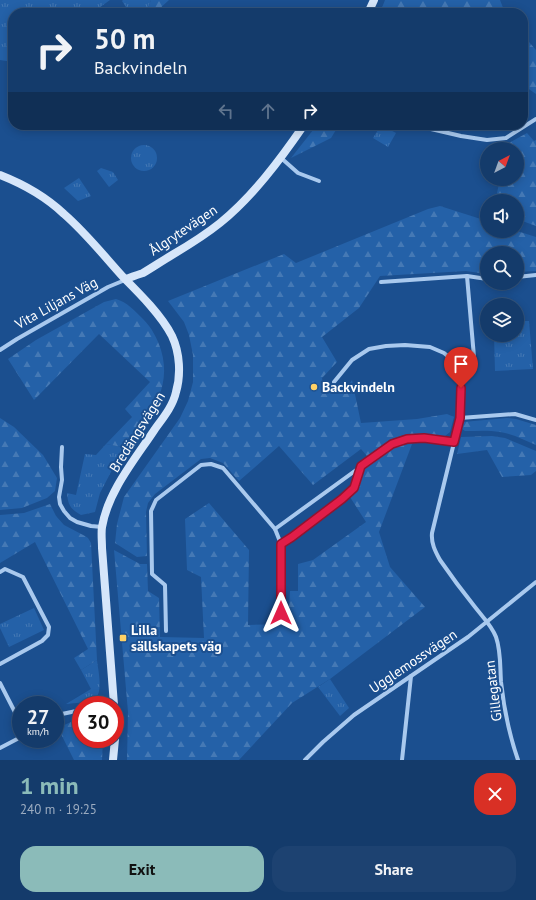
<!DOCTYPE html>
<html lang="en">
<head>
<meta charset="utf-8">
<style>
  :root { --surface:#143b6b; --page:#1d4271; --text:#f1f3f6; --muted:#9dadc1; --line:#33557e; --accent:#8bbbb9 }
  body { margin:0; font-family:"PT Sans",sans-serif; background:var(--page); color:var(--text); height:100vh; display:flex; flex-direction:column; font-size:15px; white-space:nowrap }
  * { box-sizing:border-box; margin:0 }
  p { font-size:13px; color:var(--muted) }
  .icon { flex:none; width:22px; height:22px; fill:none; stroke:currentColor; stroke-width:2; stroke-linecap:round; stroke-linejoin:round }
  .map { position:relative; height:760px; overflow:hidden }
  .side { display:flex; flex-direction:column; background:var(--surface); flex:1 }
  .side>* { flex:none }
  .banner { position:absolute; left:8px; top:8px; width:520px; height:122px; border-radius:16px; box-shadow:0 2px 10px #0003,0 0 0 1px var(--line); background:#143b6b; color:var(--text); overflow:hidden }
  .needle { width:26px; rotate:41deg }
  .tools { position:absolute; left:480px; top:142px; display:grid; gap:8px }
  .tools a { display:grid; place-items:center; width:44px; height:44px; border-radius:50%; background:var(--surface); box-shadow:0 2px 10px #0003,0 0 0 1px var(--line); font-size:20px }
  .speed { position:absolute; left:12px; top:696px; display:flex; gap:8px; font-size:20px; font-weight:700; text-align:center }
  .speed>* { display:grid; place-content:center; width:52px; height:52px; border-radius:50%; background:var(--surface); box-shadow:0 2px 10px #0003,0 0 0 1px var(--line); line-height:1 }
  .speed small { font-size:10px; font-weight:400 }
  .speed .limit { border:6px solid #d22; background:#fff; color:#111 }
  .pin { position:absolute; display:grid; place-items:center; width:34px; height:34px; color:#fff; margin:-41px -17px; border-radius:50% 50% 50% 0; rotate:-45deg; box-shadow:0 0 4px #0007 }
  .pin .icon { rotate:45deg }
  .me { position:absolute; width:44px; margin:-22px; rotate:0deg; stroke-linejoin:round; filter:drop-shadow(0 0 3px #0008) }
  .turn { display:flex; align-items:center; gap:14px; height:84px; padding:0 20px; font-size:18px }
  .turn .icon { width:52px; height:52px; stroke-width:2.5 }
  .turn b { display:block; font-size:28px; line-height:34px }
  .lanes { display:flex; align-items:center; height:38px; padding:0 20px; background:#0003; justify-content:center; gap:20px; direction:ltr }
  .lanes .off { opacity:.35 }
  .round { display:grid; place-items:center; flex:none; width:42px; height:42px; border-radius:16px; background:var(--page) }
  .overview { display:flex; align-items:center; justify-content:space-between; height:68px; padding:0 20px }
  h1 { font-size:24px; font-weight:700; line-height:30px; color:var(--accent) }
  .primary-button { display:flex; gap:8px; margin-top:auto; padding:8px 20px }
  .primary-button a { flex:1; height:46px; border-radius:16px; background:var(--accent); color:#111; font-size:16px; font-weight:700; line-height:46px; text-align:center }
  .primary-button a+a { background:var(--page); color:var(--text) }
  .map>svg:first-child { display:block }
</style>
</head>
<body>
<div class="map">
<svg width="536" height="760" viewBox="0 0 536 760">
  <defs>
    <pattern id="grass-tufts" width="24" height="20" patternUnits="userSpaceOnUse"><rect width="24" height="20" fill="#2461a8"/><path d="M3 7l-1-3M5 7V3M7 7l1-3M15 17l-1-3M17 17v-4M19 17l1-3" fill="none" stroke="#4579b5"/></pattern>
    <pattern id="forest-firs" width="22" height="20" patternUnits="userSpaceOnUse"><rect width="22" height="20" fill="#2461a8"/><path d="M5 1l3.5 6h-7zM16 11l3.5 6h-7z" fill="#4579b5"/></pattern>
  </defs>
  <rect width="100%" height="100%" fill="#1b4f8f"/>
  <g fill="url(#grass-tufts)">
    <polygon points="0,0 110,0 92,13 13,13 13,62 0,60"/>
    <polygon points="123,0 151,0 146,13 130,13 122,1"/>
    <polygon points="381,125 396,133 388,147 373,138"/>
    <circle cx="144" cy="158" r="13"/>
    <polygon points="101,168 113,172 118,180 109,187 97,171"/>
    <polygon points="79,178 91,196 78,201 64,188"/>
    <polygon points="517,321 529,321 533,369 495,371 494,335 517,335"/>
    <path d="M106,444L127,448L112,470L100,493L95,512L81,515C71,509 68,506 67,493L76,495L85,454L96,455Z"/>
    <polygon points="34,608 44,630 9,647 0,628 0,624"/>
    <path d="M97,660C98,670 104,694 94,699C86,703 75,703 66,704L91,689L81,670Z"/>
    <polygon points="330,679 349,708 340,716 318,687"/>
  </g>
  <g fill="url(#forest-firs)">
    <polygon points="151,0 169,0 157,11 157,13 146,13"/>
    <polygon points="385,0 500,0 505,13 380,13"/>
    <polygon points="523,35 536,50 536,94 523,85"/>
    <polygon points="317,125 339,125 331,138 291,158"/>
    <polygon points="527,133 534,141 536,140 536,226 517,219 517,201 500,201 497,193 500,179 517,179 517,149 506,149 507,144"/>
    <path d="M440,206L487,221V231H517L536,237V271L517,272V253H487V274L466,271L380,276L359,308L322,337L337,362L322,378L324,390C327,392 331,394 334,394C343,395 348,386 352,380L361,423L417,419L447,414L454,417L450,432L445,436L404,435L389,440L367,456L361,449L313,485L279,446L239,481L223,463L210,458L201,459L155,494L148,503L146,512L147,556L137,557L115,543L117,524L124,497L180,418L188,401L193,382V355L189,335L184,322L168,301L284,254L296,263L428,209Z"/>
    <path d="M116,299C127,302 135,311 143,319C152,328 157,338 161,350C173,390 148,417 127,448L106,444L132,417L125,409L150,382L99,334L34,400L8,359L36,340L104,302Z"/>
    <polygon points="0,418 14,427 43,455 57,478 55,491 47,498 22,508 0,510"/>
    <path d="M507,418L516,419L536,425V445C524,440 513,434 500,432C489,430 477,431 465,431L462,429L463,422Z"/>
    <polygon points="492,436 505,438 536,451 536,471 531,475 502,477 487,450 457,454 461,437"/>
    <polygon points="412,444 379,532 390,567 425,607 330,679 292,703 239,760 127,760 128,712 114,550 140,564 147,564 148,591 159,598 160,637 204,638 201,577 187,570 185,519 209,503 249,550 248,625 288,624 290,591 298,591 298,564 313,560 366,522 350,497 356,490 363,470 371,463 385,453 399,445"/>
    <polygon points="50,504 56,516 64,525 85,536 88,538 91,543 97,660 81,670 74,658 88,649 35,542 0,563 0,515 24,513"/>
    <polygon points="81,719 81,739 103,739 102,760 74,760 58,728 75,720"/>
  </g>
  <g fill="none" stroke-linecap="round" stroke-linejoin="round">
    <g stroke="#a9c9ee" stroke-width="4">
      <polyline points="420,125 431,129 461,136 487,140 506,138 536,119"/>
      <polyline points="280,157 298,173 319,181"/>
      <polyline points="517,277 536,275"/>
      <polyline points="381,282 467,276 487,279"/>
      <polyline points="0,350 17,339 108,287 125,280"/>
      <polyline points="456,363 474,357 467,276"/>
      <path d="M334,382L352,360L369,349L386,346L405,345L430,347L444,353L456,363L461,373L460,418L432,533C431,543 435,551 440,560C451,576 463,592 475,607C482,616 492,626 496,637C501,651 500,667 501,682C504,709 509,734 518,760"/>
      <polyline points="460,418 515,414 536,420"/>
      <polyline points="62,447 61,467 62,480 59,497 60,504 64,511 70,518 77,522 91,526 102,527"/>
      <polyline points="275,529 392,444 407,439 424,438 454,442"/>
      <polyline points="281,544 292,537 342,499 354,488 361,466"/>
      <polyline points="0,572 5,569 23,577 49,627 48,635 42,641 0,664"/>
      <polyline points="166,631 165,585 152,574 151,511 156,500 201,465 211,464 223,468 275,529 281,544 281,613"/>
      <polyline points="0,683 21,724"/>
      <polyline points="55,718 62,714 81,710"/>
      <polyline points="0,748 21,737"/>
      <polyline points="305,760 323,742 354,715 468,637 536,582"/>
      <polyline points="402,760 411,676"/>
    </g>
    <g stroke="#d6e6fa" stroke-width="8">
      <polyline points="368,13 374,0"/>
      <path d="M0,175C23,184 46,197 64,214C86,233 104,256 124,278C140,294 162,316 172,336C180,353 181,375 176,392C173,406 163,418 155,429C136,458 108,491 102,527C101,533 102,541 102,548L114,705"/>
      <path d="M126,279C131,277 137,275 143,273C153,267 162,261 172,255C189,245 205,235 220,223C253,196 280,160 304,125"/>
      <polyline points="115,726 115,738"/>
      <polyline points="113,760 115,739"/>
    </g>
  </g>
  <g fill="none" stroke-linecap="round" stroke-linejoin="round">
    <defs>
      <polyline id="route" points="281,613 281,544 292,537 342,499 354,488 361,466 392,444 407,439 424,438 454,442 460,418 461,388"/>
    </defs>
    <use href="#route" stroke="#92132f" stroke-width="10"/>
    <use href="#route" stroke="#e11d48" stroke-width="7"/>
  </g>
  <g fill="#ffd166" stroke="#1b4f8f" stroke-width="1.5">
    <circle cx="314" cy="387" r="4"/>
    <rect x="119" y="634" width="8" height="8" rx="2"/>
  </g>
  <g text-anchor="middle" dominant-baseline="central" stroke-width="4" stroke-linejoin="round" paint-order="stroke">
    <g font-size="14" fill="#fff" stroke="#1b4f8f">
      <text transform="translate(183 230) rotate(-34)">Ålgrytevägen</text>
      <text transform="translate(56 303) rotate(-29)">Vita Liljans Väg</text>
      <text transform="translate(137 432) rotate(-58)">Bredängsvägen</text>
      <text transform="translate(413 661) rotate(-34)">Ugglemossvägen</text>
      <text transform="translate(493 691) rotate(-97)">Gillegatan</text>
    </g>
    <g font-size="14" font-weight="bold" fill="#fff" stroke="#1b4f8f" text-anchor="start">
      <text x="322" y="387">Backvindeln</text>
      <text x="131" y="630">Lilla<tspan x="131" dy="16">sällskapets väg</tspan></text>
    </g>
  </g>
</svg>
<div class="tools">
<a><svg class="needle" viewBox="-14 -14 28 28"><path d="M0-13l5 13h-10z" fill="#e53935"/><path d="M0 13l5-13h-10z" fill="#9dadc1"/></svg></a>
<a><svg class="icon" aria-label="sound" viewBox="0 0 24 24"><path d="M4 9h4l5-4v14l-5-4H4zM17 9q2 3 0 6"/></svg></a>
<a><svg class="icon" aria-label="search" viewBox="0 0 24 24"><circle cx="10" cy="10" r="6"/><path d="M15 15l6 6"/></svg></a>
<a><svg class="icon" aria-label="layers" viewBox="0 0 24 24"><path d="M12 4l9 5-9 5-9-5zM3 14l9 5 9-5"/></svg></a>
</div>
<div class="speed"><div>27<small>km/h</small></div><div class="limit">30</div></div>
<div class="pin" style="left:461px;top:388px;background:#d93025"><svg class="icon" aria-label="arrive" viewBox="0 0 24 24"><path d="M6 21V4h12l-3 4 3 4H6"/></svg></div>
<svg class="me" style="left:281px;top:613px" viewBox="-20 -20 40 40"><path d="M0-17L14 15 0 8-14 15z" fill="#e11d48" stroke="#fff" stroke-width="4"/></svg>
<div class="banner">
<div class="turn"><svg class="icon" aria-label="right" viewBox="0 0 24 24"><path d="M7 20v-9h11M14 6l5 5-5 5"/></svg><div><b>50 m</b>Backvindeln</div></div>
<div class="lanes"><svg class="icon off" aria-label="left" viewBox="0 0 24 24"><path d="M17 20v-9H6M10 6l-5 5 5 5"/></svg><svg class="icon off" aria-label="ahead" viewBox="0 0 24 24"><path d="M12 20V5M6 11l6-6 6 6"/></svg><svg class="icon" aria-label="right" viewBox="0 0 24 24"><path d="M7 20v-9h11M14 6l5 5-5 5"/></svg></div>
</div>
</div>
<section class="side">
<div class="overview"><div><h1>1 min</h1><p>240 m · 19:25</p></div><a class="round" style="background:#d93025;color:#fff"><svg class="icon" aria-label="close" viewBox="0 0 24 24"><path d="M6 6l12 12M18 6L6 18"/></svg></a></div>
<div class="primary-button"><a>Exit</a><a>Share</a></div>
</section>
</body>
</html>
